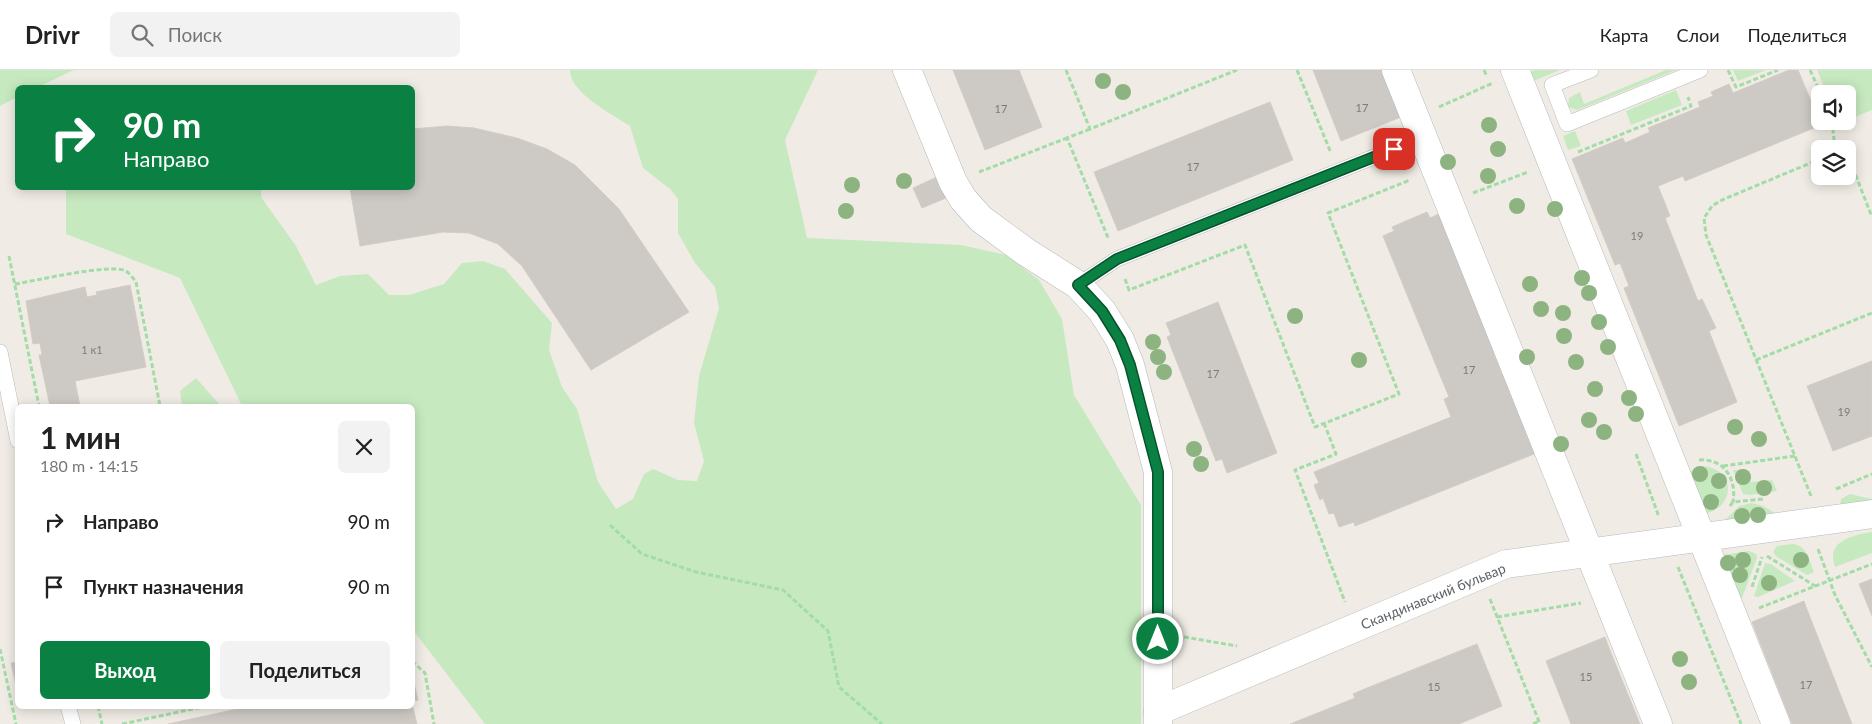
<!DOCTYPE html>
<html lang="ru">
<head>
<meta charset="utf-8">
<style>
  :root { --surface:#fff; --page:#f2f2f2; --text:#222; --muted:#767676; --line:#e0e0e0; --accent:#0b8043 }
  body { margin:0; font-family:Lato,sans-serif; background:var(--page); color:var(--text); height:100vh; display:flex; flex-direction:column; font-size:19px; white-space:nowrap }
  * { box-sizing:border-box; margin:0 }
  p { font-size:16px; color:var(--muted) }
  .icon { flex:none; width:28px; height:28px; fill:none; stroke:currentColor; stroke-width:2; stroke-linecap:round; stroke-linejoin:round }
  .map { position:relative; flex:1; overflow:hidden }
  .panel { position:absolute; left:15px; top:334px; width:400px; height:305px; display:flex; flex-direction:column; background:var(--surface); border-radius:8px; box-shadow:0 2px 12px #0003 }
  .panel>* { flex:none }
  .top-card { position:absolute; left:15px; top:15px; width:400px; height:105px; border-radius:8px; box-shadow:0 2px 12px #0003; background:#0b8043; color:#fff; overflow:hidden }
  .controls { position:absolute; left:1811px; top:15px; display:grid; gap:10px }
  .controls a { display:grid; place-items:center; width:45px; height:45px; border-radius:8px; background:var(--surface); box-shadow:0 2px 12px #0003; font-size:25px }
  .pin { position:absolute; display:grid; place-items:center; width:42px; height:42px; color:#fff; margin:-21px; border-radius:10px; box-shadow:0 2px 8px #0006 }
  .me { position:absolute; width:55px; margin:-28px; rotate:0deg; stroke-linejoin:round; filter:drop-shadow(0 0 4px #0008) }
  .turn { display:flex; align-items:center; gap:18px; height:105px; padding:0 25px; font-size:22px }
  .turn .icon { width:65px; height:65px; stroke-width:2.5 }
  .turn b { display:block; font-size:35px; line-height:42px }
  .round { display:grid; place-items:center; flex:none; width:52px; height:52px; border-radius:8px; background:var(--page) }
  .overview { display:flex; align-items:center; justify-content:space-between; height:85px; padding:0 25px }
  h1 { font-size:30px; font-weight:700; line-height:38px }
  .cta { display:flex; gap:10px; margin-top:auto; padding:10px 25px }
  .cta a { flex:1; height:58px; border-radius:8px; background:var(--accent); color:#fff; font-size:20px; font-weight:700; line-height:58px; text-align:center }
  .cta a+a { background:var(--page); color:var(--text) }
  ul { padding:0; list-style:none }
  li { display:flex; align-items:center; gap:15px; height:65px; padding:0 25px }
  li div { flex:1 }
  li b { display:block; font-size:19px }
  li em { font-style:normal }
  header { display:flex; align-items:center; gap:30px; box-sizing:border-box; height:70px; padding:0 25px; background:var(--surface); border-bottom:1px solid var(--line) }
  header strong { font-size:24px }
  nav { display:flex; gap:28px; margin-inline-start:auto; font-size:18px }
  .search { width:350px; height:45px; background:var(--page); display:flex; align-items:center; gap:12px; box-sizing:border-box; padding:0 18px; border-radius:8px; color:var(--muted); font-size:19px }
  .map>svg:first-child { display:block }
</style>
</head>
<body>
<header>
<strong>Drivr</strong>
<div class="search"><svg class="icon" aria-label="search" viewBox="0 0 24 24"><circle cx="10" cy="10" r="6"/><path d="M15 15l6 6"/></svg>Поиск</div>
<nav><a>Карта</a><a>Слои</a><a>Поделиться</a></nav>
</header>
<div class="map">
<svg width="1872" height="654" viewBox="0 0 1872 654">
  <rect width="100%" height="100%" fill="#f0ece5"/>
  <g fill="#c7e9c0">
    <polygon points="0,0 74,0 38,17 18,18 17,27 0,36"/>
    <path d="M570,0H818L785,70L807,168L961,175L1006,185L1039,210L1062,249L1074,325L1141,435V654H485L413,560L412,336H242L180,208L66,164V118H261V127L296,176L316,215L340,206L368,204L389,225H409L444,214L462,193L483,191L505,199L552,253L549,280L562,317L577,339L598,412L616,439L633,429L644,404L653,399L678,410L697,411L704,391L694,353L699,306L719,238L715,217L695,193L678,163V129L670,119L643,98L630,56C613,45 569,22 570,0Z"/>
    <polygon points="1535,0 1560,0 1531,12 1528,3"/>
    <polygon points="1666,0 1676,0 1585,37 1577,40 1568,37 1569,28 1580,22 1584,34"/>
    <polygon points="1733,0 1766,0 1738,11"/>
    <polygon points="1817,0 1872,0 1872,40 1848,50 1848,24 1827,24"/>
    <polygon points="1676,20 1682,35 1631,55 1626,41"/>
    <polygon points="1575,61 1581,76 1568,80 1563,66"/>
    <polygon points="196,308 220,335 220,336 182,336 180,321"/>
    <path d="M1700,396C1735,396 1738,437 1704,444L1686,404Z"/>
    <polygon points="1746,399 1751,412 1772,410 1777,421 1750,425 1743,424 1733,400"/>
    <polygon points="1850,424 1872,429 1872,437 1840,437 1841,429"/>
    <polygon points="1752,433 1763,436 1787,450 1724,451 1739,436"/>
    <path d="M1872,462V483L1835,497C1825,471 1853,465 1872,462Z"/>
    <path d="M1792,474C1807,475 1809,490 1814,502L1807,505L1777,487L1773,482L1777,476Z"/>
    <polygon points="1749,481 1756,484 1757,488 1740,533 1716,486"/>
    <polygon points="1765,493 1771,494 1795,511 1758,527 1754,526"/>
  </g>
  <g fill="#cdc9c4" stroke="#d6ccc3">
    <polygon points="953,0 1019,0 1042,57 985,80"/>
    <polygon points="1313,0 1382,0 1401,47 1341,71"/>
    <polygon points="1789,0 1798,0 1821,55 1685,111 1683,106 1658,116 1670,146 1665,148 1698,231 1702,229 1716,258 1709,261 1737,332 1679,356 1624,218 1629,216 1620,193 1615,195 1572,89 1623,68 1625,73 1650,62 1648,58 1700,37 1698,32 1713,26 1711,22 1729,14 1733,23"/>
    <polygon points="1270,32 1293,90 1118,161 1094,102"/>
    <polygon points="447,56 474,58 517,68 547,79 575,95 619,139 689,242 591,300 522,196 498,174 469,163 443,162 360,176 350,118 412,118 412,59"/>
    <polygon points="937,107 946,128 922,138 913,118"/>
    <polygon points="1427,142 1430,148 1443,142 1469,206 1464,208 1473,231 1478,229 1498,279 1493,281 1498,294 1502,305 1507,303 1539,382 1355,456 1354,452 1339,457 1334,443 1329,444 1323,428 1320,430 1314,415 1319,413 1314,402 1451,347 1444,329 1449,327 1383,166 1394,161 1392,157"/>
    <polygon points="130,215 146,297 75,311 80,336 50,336 39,285 42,285 40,273 33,274 26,231 85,217 87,227 97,225 96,222"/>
    <polygon points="1218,232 1277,383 1227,403 1222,389 1216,391 1167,267 1171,265 1166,253"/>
    <polygon points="1872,291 1872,366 1833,381 1807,316"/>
    <polygon points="1872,509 1872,546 1859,514"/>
    <polygon points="1804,531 1806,537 1852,654 1792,654 1752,552"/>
    <polygon points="1605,567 1609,578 1640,654 1571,654 1546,591"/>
    <polygon points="1477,574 1502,636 1459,654 1290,654 1355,628 1353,624 1362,620"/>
    <polygon points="18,592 18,620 17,620 11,593"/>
    <polygon points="412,605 418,630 412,631"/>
    <polygon points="412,634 417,654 168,654 251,636 412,636"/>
  </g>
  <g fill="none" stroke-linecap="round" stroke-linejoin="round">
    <defs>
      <g id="lane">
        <polyline points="1591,0 1552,15 1567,54 1700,0"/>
        <polyline points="1078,215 1117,189 1394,79"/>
        <polyline points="0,282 18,371"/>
        <polyline points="68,636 73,654"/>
      </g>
      <g id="street">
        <polyline points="907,0 953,112 963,129 981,149 1026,182 1078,215 1102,241 1120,270 1130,295 1158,402 1158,654"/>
        <polyline points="1396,0 1658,654"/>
        <polyline points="1515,0 1776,654"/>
        <polyline points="1158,641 1506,494 1872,444"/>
      </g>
    </defs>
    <use href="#lane" stroke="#b6b9bd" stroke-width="16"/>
    <use href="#street" stroke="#b6b9bd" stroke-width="29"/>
    <g stroke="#a2dca6" stroke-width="3" stroke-dasharray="5 2.5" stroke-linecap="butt">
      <polyline points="1066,0 1090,59 1237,0"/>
      <polyline points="1297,0 1331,83"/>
      <polyline points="1484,0 1487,7"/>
      <polyline points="1728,0 1736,17 1778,0"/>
      <polyline points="1810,0 1821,24"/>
      <polyline points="1439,37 1493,13"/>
      <polyline points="1832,51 1835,79"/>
      <polyline points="1090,59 1067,68 1109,170"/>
      <polyline points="1578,82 1691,36 1688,27"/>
      <polyline points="1848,92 1854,101 1872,147"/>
      <polyline points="979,102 1067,68"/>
      <polyline points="1473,123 1528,102"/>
      <polyline points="9,186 39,336"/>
      <polyline points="1125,209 1129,220 1245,175 1315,357 1399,324 1328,143 1410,110"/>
      <path d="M15,214C35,211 110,193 126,201C130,204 133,208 136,212L160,336"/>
      <polyline points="1756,290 1872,243"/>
      <polyline points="1324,353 1336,384 1295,400 1345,532"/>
      <polyline points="1636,384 1659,447"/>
      <path d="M1699,390C1724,388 1737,409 1733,432"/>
      <polyline points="1723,396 1795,386"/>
      <polyline points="1836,419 1872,404"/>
      <polyline points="1811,426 1706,165 1704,148 1712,136 1722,130 1820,89"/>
      <polyline points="1730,436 1733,432 1764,429"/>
      <polyline points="610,455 642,484 696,502 783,520 828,561 839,617 882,654"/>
      <polyline points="1818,479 1835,525 1872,597"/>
      <polyline points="1767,486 1815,516"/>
      <polyline points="1678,497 1741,654"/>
      <polyline points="1752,517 1762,487"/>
      <polyline points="1490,529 1540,654"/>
      <polyline points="1759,538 1872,494"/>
      <polyline points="1497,547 1581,533"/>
      <polyline points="1184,567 1237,576"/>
      <polyline points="0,579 16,654"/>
      <polyline points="412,591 425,603 434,654"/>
      <polyline points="98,636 102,654"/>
      <polyline points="122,654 207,636"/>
      <polyline points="1533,654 1539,651"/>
    </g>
    <use href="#lane" stroke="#fff" stroke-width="15"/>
    <use href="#street" stroke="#fff" stroke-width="28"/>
  </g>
  <g fill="#8cb380">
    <circle cx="1103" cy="11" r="8"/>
    <circle cx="1123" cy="22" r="8"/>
    <circle cx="1489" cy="55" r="8"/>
    <circle cx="1498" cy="79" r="8"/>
    <circle cx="1448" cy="92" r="8"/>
    <circle cx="1488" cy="106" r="8"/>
    <circle cx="904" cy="111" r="8"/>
    <circle cx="852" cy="115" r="8"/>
    <circle cx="1517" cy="136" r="8"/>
    <circle cx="1555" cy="139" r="8"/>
    <circle cx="846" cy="141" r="8"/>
    <circle cx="1582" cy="208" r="8"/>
    <circle cx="1530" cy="214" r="8"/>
    <circle cx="1589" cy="223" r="8"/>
    <circle cx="1541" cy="239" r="8"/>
    <circle cx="1563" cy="243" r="8"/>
    <circle cx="1295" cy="246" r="8"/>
    <circle cx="1599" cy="252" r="8"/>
    <circle cx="1564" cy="266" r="8"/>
    <circle cx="1153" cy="272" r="8"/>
    <circle cx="1608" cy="277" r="8"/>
    <circle cx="1158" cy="287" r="8"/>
    <circle cx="1527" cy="287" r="8"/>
    <circle cx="1359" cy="290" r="8"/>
    <circle cx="1576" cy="292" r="8"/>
    <circle cx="1164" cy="302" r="8"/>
    <circle cx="1595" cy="319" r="8"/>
    <circle cx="1629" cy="328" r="8"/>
    <circle cx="1636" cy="344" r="8"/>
    <circle cx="1589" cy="350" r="8"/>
    <circle cx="1735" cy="357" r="8"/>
    <circle cx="1604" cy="362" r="8"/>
    <circle cx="1759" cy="369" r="8"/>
    <circle cx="1561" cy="374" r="8"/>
    <circle cx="1194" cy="379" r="8"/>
    <circle cx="1201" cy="394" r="8"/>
    <circle cx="1700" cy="404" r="8"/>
    <circle cx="1743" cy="407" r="8"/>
    <circle cx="1719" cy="411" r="8"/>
    <circle cx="1764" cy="418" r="8"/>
    <circle cx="1711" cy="432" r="8"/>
    <circle cx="1758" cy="445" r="8"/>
    <circle cx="1742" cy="446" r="8"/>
    <circle cx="1743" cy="490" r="8"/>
    <circle cx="1801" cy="490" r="8"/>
    <circle cx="1728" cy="493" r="8"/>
    <circle cx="1740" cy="505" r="8"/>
    <circle cx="1769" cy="513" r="8"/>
    <circle cx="1680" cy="589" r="8"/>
    <circle cx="1689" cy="612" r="8"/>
  </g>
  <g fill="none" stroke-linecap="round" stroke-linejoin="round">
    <defs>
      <polyline id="route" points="1158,569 1158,402 1130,295 1120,270 1102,241 1078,215 1117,189 1394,79"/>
    </defs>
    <use href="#route" stroke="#07532c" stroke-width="12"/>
    <use href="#route" stroke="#0b8043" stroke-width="9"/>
  </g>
  <g text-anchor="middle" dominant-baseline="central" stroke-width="4" stroke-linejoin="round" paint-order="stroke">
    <g font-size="11" fill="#797c7e">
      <text x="1362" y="37">17</text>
      <text x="1001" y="38">17</text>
      <text x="1193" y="96">17</text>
      <text x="1637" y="165">19</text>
      <text x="92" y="279">1 к1</text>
      <text x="1469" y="299">17</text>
      <text x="1213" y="303">17</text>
      <text x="1844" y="341">19</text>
      <text x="1586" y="606">15</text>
      <text x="1806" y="614">17</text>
      <text x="1434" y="616">15</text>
    </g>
    <g font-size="14" fill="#5d6367" stroke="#fff">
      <text transform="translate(1433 526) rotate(-22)">Скандинавский бульвар</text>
    </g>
  </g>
</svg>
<div class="controls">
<a><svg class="icon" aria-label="sound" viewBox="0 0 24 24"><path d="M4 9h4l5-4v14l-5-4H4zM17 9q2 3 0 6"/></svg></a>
<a><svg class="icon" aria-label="layers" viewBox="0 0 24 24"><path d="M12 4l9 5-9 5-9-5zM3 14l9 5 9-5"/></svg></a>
</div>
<div class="pin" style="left:1394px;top:79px;background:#d93025"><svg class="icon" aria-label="arrive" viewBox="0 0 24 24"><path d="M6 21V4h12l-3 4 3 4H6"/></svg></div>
<svg class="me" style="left:1158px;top:569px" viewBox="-20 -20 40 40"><circle r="17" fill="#0b8043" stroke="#fff" stroke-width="3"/><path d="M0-11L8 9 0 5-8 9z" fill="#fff"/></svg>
<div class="top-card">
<div class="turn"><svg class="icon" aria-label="right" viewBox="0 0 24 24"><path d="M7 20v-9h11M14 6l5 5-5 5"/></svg><div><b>90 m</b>Направо</div></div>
</div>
<section class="panel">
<div class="overview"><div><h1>1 мин</h1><p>180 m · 14:15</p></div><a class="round"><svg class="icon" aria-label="close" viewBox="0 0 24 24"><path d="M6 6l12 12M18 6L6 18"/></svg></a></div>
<ul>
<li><svg class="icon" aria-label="right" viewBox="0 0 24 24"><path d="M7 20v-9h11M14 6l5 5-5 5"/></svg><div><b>Направо</b></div><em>90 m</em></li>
<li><svg class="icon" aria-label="arrive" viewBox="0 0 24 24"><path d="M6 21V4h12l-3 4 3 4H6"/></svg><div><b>Пункт назначения</b></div><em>90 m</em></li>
</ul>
<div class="cta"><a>Выход</a><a>Поделиться</a></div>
</section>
</div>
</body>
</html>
